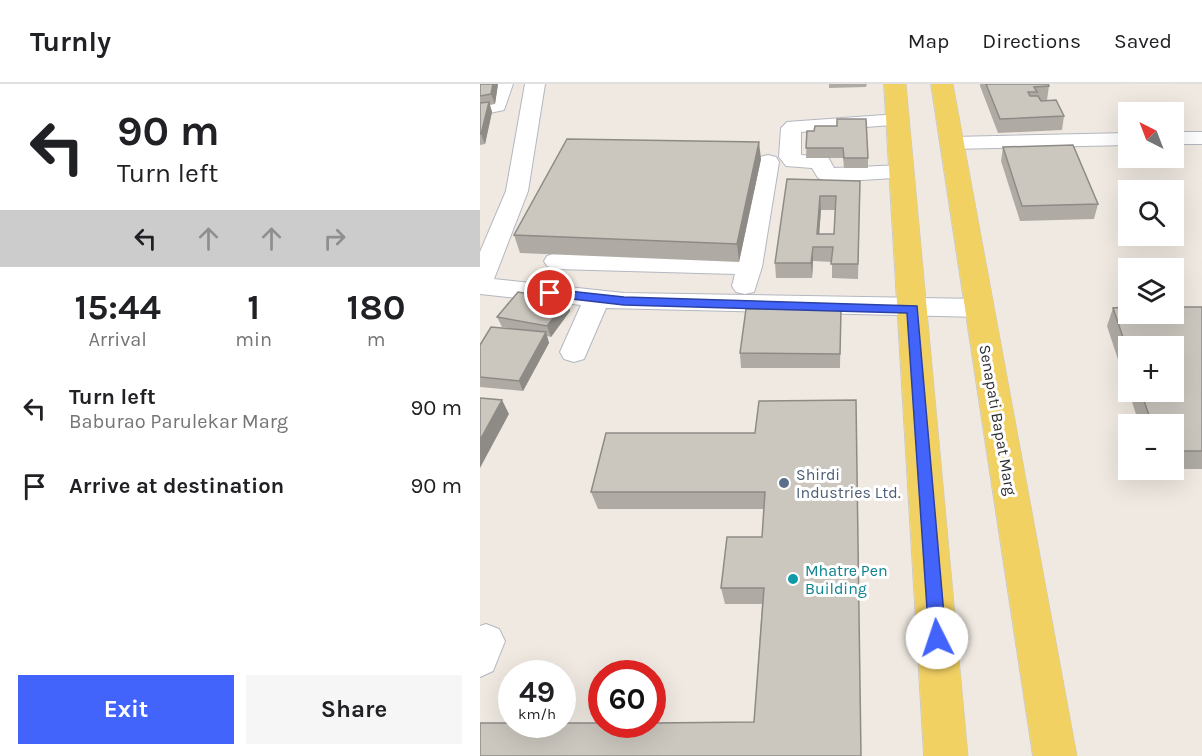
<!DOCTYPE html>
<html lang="en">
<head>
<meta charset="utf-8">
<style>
  :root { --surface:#fff; --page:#f6f6f6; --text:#202124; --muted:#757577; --line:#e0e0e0; --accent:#4264fb }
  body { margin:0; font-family:Karla,sans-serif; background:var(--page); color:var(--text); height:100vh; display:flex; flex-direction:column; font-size:22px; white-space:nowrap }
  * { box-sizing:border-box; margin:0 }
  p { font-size:20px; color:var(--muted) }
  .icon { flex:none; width:33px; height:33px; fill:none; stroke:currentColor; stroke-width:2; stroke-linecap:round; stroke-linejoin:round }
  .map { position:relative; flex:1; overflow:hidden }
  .side { display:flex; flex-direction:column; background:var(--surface); width:480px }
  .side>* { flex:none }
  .hud { background:#fff; color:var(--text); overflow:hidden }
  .needle { width:39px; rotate:318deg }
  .buttons { position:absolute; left:638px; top:18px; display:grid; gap:12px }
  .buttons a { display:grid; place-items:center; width:66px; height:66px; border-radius:0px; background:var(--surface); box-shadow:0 6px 24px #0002; font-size:30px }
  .speed { position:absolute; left:18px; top:576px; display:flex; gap:12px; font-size:30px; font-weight:700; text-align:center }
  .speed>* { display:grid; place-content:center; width:78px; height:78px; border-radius:50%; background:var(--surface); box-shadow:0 6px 24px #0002; line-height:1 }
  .speed small { font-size:15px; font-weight:400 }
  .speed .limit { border:9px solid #d22; background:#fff; color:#111 }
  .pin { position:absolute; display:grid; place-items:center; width:51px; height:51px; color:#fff; margin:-26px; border:3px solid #fff; border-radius:50%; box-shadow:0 2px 6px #0007 }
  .me { position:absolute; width:66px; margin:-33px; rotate:356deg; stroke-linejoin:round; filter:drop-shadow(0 0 4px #0008) }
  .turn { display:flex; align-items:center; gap:21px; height:126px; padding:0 18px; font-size:27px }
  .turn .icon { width:78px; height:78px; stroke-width:2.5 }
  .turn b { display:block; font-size:42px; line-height:51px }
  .lanes { display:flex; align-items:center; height:57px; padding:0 18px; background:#0003; justify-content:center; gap:30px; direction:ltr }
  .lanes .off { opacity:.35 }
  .eta { display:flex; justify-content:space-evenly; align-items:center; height:102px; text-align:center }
  .eta b { font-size:36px; font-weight:700; line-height:42px }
  .primary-button { display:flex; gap:12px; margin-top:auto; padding:12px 18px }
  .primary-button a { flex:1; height:69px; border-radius:0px; background:var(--accent); color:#fff; font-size:24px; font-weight:700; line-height:69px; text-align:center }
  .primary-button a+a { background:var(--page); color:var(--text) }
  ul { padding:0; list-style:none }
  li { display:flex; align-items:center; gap:18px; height:78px; padding:0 18px }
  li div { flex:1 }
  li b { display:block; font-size:22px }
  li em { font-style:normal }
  header { display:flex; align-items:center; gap:36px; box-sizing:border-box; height:84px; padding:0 30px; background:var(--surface); border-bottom:2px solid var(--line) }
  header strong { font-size:28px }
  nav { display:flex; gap:33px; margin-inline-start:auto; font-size:21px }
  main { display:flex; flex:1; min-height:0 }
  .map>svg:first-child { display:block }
</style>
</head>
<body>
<header>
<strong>Turnly</strong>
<nav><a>Map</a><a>Directions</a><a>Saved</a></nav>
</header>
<main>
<section class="side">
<div class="hud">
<div class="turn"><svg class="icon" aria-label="left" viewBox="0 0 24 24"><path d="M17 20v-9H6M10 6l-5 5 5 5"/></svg><div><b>90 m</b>Turn left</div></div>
<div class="lanes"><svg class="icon" aria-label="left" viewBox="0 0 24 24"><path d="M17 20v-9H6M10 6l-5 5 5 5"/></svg><svg class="icon off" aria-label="ahead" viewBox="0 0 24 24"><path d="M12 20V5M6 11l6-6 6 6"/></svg><svg class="icon off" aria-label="ahead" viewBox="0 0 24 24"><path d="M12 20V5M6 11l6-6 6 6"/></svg><svg class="icon off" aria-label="right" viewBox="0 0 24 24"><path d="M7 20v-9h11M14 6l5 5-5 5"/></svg></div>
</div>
<div class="eta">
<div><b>15:44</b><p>Arrival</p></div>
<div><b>1</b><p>min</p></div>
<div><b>180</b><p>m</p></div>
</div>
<ul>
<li><svg class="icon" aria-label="left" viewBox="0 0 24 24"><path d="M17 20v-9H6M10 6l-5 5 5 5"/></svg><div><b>Turn left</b><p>Baburao Parulekar Marg</p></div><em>90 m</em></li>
<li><svg class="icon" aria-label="arrive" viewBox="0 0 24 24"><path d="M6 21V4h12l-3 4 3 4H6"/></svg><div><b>Arrive at destination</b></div><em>90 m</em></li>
</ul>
<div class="primary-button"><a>Exit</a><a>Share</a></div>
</section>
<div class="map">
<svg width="722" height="672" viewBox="0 0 722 672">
  <rect width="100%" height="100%" fill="#efe9e1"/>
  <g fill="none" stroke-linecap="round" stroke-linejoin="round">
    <defs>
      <g id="minor">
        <polygon points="13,0 33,0 24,26 0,31 0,19 8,18"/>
        <polygon points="45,0 65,0 48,107 14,195 144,209 500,215 509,218 513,224 509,230 500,233 126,224 104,275 94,278 84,275 80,268 101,221 0,210 0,168 26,107"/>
        <polygon points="418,30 425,32 428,36 425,40 321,48 321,71 348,73 354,84 422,81 430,83 433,88 430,93 350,98 338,94 332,84 306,82 299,73 301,44 307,38"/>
        <rect x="693" y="48" width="29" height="12"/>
        <polygon points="648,49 648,61 472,65 465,63 461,59 465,55 472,53"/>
        <polygon points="288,71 296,73 299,78 282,183 274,208 265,210 256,208 252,202 255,190 76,185 67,182 64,177 67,172 76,169 258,175 277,78 280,73"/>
        <polygon points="6,540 19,545 25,557 13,587 0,593 0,542"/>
      </g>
      <g id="major">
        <polygon points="404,0 426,0 488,672 444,672"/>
        <polygon points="451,0 473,0 597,672 553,672"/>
      </g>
    </defs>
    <use href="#minor" stroke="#b4b7c1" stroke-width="2"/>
    <use href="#major" stroke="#c9c9c9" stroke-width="1"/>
    <use href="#minor" fill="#fff" fill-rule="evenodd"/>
    <use href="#major" fill="#f2d163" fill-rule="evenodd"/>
  </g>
  <g fill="#afaba4" fill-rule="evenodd">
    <polygon points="0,0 18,0 15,20 10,21 12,28 5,60 0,61"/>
    <polygon points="349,0 387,0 386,3 349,4"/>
    <polygon points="500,0 568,0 569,2 567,16 584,32 582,46 518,49 500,2"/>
    <polygon points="327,47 388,74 388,84 364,84 363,74 326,74"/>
    <polygon points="523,63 618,120 614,135 540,137 521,77"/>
    <polygon points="281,75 259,178 40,169 34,151"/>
    <path d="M307,95L380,97L378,195L352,194V178L333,177L332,194H296L295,179ZM341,126H355L354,150H339Z"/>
    <polygon points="87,217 90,227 71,253 67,252 69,259 43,307 0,303 0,261 34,245 22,243 17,233"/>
    <polygon points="722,223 722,385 693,385 693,340 659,340 649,308 693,308 648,262 648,306 627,242 633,224"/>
    <polygon points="361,225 360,284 261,284 260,269"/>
    <polygon points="376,316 274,638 282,520 245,520 241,504 282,453 284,425 118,425 111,408 275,349"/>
  </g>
  <g fill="#8e8b86">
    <polygon points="13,0 18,0 15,20 11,10"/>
    <polygon points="9,18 12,28 5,60 1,50"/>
    <polygon points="279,58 281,75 259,178 257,160"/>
    <polygon points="340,112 341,126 338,165 337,150"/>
    <polygon points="333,163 333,177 332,194 331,179"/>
    <polygon points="87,217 90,227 71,253 67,242"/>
    <polygon points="66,248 69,259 43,307 39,297"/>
    <polygon points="22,316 29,330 0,384 0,356"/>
  </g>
  <g fill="#cbc7bf" stroke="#8e8b86" stroke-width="1.5" fill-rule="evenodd">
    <polygon points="0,0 13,0 11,10 0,12"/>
    <polygon points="506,0 568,0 569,2 554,3 557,8 548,8 550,12 558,12 561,17 576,16 584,32 520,35"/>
    <polygon points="9,18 1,50 0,50 0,19"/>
    <polygon points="357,35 386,35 388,74 364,74 363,64 326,64 327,47 334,47 335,42 357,42"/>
    <polygon points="87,55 279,58 257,160 34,151"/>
    <polygon points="593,61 618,120 542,122 523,63"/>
    <path d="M307,95L380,97L378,180H351L353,163H333L331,179H295ZM340,112H356L354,150H337Z"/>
    <polygon points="38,208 87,217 67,242 17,233"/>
    <polygon points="648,223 648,230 693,230 693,223 722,223 722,367 693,367 693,340 672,340 661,308 693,308 693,262 648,262 648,268 633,224"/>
    <polygon points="266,225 361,225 360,270 260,269"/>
    <polygon points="11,243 66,248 39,297 0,293 0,261"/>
    <polygon points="0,314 22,316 0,356"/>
    <polygon points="376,316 381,672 0,672 0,639 32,639 32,640 82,640 82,639 122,639 122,640 172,640 172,639 274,638 284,504 241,504 247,453 282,453 285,408 111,408 126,349 275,349 279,317"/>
  </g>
  <polygon fill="#4264fb" stroke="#2b41a3" stroke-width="1.5" points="70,205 144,213 437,222 466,554 463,560 457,562 451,560 449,554 427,229 144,221 66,212 66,206"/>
  <circle fill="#5c6f8a" stroke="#fff" stroke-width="2" cx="304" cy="399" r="6"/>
  <circle fill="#0f9aa8" stroke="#fff" stroke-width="2" cx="313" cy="495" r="6"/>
  <g text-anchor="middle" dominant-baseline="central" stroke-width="6" stroke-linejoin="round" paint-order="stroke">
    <g font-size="16" fill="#2e2e2e" stroke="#fff">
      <text transform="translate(518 336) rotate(80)">Senapati Bapat Marg</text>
    </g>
    <g font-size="16" fill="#4e5e75" stroke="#fff" text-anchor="start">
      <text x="316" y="390">Shirdi<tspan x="316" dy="18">Industries Ltd.</tspan></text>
    </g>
    <g font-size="16" fill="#0d838f" stroke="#fff" text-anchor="start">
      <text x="325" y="486">Mhatre Pen<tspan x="325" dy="18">Building</tspan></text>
    </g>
  </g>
</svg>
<div class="buttons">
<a><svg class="needle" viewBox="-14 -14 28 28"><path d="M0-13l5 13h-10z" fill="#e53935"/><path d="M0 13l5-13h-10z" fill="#757577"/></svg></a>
<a><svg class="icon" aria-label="search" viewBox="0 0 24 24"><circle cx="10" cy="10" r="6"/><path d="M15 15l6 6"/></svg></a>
<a><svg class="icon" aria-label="layers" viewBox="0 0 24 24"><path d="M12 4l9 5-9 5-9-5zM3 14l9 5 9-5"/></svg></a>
<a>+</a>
<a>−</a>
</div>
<div class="speed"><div>49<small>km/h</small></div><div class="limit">60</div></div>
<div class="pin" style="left:70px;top:209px;background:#d93025"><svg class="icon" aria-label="arrive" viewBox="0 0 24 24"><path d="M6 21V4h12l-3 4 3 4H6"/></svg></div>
<svg class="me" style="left:457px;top:554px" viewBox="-20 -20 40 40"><circle r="19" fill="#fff"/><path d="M0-13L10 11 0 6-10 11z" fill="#4264fb"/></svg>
</div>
</main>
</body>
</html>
